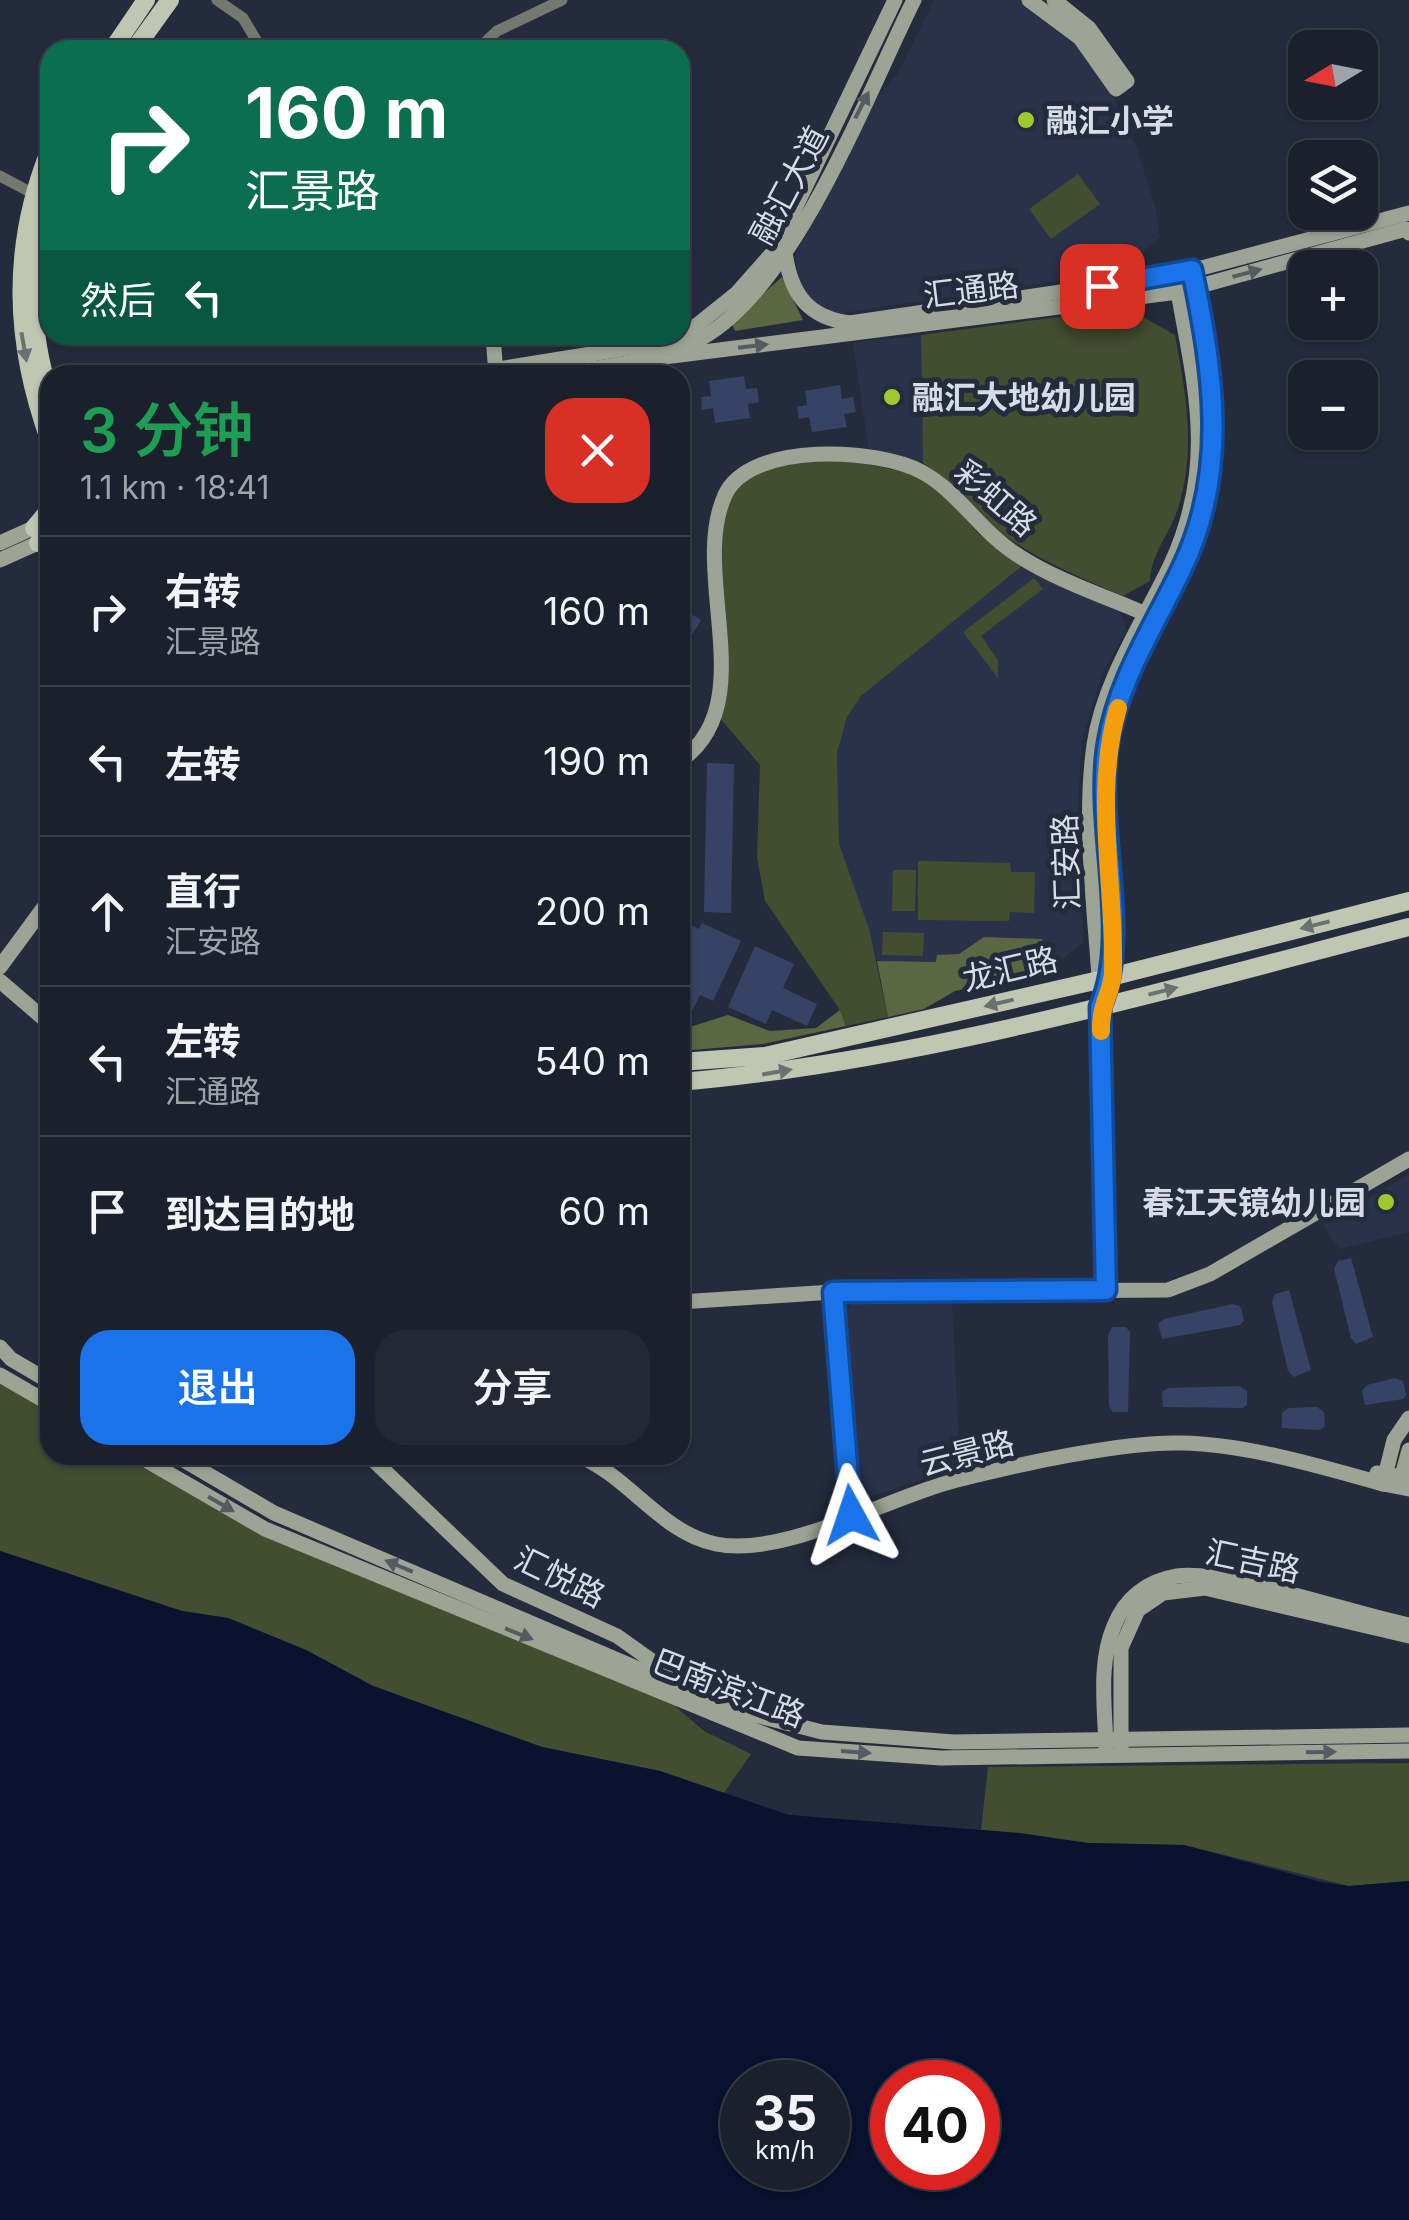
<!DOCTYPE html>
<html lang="zh">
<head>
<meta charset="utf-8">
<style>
  :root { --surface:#1b202d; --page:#242835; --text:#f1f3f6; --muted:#a0a3aa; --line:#393e49; --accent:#1a73e8 }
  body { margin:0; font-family:Inter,"Noto Sans SC",sans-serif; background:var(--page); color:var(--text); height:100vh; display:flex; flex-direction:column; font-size:38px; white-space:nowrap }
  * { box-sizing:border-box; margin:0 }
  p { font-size:32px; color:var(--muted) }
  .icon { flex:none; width:55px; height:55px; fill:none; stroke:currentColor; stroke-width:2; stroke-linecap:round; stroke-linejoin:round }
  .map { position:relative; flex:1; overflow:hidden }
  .details { position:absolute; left:40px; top:365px; width:650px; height:1100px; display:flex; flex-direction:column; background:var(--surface); border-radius:30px; box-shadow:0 2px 8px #0004,0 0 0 2px var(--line) }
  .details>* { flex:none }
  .hud { position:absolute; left:40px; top:40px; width:650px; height:305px; border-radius:30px; box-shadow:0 2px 8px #0004,0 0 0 2px var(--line); background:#0b6e4f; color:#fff; overflow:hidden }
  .needle { width:65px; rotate:260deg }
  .buttons { position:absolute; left:1288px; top:30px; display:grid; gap:20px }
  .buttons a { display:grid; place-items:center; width:90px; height:90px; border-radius:20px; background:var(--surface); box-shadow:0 2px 8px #0004,0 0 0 2px var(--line); font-size:50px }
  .speed { position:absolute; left:720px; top:2060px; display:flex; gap:20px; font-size:50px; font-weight:700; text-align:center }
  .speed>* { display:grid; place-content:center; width:130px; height:130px; border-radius:50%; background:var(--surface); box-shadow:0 2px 8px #0004,0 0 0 2px var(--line); line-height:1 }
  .speed small { font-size:25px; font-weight:400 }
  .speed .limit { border:15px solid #d22; background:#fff; color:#111 }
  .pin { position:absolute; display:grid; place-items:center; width:85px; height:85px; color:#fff; margin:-42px; border-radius:20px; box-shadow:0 5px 15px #0006 }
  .me { position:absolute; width:110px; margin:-55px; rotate:355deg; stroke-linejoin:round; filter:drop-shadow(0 0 8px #0008) }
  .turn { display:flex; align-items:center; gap:35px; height:210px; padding:0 40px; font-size:45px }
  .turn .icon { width:130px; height:130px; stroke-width:2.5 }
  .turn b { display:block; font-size:70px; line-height:85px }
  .then { display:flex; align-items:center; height:95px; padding:0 40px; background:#0003; gap:20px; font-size:38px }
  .round { display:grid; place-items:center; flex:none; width:105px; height:105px; border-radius:30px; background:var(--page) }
  .overview { display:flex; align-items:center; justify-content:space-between; height:170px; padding:0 40px }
  h1 { font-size:60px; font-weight:600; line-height:75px; color:#1e9e55 }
  .primary-button { display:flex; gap:20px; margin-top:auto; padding:20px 40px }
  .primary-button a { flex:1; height:115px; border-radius:30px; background:var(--accent); color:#fff; font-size:40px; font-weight:600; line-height:115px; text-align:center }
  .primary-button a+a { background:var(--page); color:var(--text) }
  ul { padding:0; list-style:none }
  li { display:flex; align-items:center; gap:30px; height:150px; padding:0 40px; border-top:2px solid var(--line) }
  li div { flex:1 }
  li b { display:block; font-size:38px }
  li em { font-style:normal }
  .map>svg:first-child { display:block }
</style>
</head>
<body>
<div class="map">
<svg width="1409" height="2220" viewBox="0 0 1409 2220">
  <rect width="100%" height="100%" fill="#242b3c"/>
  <g fill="#2a324a">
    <polygon points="934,0 1018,0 1031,6 1075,41 1110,91 1137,149 1155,207 1160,237 1119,272 836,314 815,304 799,282 795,256 869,107 898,73"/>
    <polygon points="921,335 923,463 869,452 853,343"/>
    <polygon points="1022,566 1119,609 1127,630 1102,674 1082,740 1078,805 1083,942 1050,970 955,991 924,1009 888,1017 877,961 839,844 837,753 847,717 861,696"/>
    <polygon points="1409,1174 1409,1232 1339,1249 1324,1226"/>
    <polygon points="952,1300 960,1467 870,1497 858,1489 845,1311 853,1302"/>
  </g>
  <g fill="#434d30">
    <polygon points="1078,174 1100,204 1051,239 1029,209"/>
    <path d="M1127,308L1175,335C1186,395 1197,451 1177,511C1169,535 1151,553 1150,581L1123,596C1077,576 1032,558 992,526C967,506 952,480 923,463L921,335Z"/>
    <path d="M799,459L848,460L918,475L939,490L978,533L1022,566L861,696L847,717L837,753L839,844L869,929L888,1017L846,1026L840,1010L765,901L757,857L760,765L719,717C719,675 710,520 732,493C750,470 772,466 799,459Z"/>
    <polygon points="1034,578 1043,589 981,636 998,660 998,678 963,632"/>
    <polygon points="918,861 1010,863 1011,872 1035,872 1034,913 1010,912 1009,921 918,920"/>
    <polygon points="893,870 916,870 915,911 892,911"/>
    <polygon points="883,932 924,933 923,956 882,955"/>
    <polygon points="0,1380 50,1414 50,1455 114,1455 668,1700 704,1731 751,1754 723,1794 660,1771 542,1747 373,1686 306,1650 228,1618 182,1611 0,1551"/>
    <polygon points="1409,1763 1409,1881 1349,1886 1184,1845 1088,1843 981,1830 988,1767"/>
  </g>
  <g fill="#5a6742">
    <polygon points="782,277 803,320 735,331 731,322"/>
    <polygon points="984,937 1042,939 1050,970 955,991 924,1009 888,1017 877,961 936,962 937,955 959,954"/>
    <polygon points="840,1010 846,1026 763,1044 680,1051 680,1030 728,1015 770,1031 816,1028"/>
  </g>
  <path fill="#09122e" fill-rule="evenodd" d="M0,1551L182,1611L228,1618L306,1650L373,1686L542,1747L660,1771L789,1815L1020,1833L1088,1843L1184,1845L1321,1882L1349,1886L1409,1881V2220H0ZM828,2082V2168H742V2082ZM978,2082V2168H892V2082Z"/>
  <g fill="#374364">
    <polygon points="744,376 746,389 757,388 759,402 748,404 750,418 715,423 713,408 702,410 701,397 711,396 709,381"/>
    <polygon points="840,385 842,399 853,397 856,412 844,414 847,427 812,432 809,417 799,419 797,407 807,405 805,391"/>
    <polygon points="680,598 690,604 686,611 701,620 685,647 680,644"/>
    <polygon points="707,763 734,764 731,913 704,912"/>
    <polygon points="680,920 699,929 702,923 741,941 713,1001 700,995 685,1025 680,1023"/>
    <polygon points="755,946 794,964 783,988 817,1004 807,1026 772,1010 766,1024 728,1007"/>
    <polygon points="1351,1258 1373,1337 1356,1344 1351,1338 1334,1269 1338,1261"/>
    <polygon points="1289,1290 1311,1370 1294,1377 1288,1371 1272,1302 1275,1294"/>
    <polygon points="1233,1304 1241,1307 1244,1321 1240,1325 1162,1339 1158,1324 1164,1319"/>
    <polygon points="1112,1327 1126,1327 1130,1332 1128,1412 1113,1412 1109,1406 1108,1335"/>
    <polygon points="1395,1378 1403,1381 1406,1395 1403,1399 1365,1405 1362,1391 1367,1385"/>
    <polygon points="1239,1386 1247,1391 1247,1405 1243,1408 1163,1407 1162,1392 1168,1388"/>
    <polygon points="1317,1407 1324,1412 1325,1426 1320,1430 1282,1428 1282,1413 1288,1408"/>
  </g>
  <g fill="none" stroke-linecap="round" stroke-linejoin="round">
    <g stroke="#75786f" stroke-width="11">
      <polyline points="217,0 243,18 262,50"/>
      <polyline points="477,50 497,31 562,0"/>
      <polyline points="0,176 32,193"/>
    </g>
    <g stroke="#9ea495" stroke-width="15">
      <polyline points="1029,0 1080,38 1116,89 1127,81 1089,28 1054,0"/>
      <path d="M786,258C792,296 810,318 850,323L1175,275L1409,213"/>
      <polyline points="680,333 697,325 737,293 775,250 895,0"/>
      <polyline points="493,335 496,375"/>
      <polyline points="656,358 1178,292 1406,229 1409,233"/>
      <polyline points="461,375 653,344 674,335"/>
      <path d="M547,375C599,367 655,364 702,338C795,286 866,96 914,0"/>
      <polyline points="0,543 42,524"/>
      <polyline points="0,560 47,539"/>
      <path d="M680,761C763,705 689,573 725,495C750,441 878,448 922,472C959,492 981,533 1019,556C1061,583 1111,598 1157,619"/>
      <polyline points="0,967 50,899"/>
      <polyline points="0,981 50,1024"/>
      <path d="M1110,985L1113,976C1109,901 1094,816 1108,741C1121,678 1156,625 1183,567C1228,470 1214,371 1192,270"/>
      <path d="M1106,1290C1104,1197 1104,1103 1101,1010C1097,923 1082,831 1094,745C1103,681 1144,621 1171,564C1219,460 1193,381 1175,275"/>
      <polyline points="833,1292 851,1515"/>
      <polyline points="680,1302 833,1292 1168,1290 1210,1274 1409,1159"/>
      <polyline points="0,1347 11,1359 50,1382"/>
      <polyline points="0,1375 50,1404"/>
      <polyline points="1409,1418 1394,1440 1383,1484 1409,1489"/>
      <polyline points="137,1455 265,1529 798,1748 941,1758 1409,1751"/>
      <polyline points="175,1455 274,1513 732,1709 822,1732 954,1742 1409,1735"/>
      <polyline points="368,1455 503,1584 617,1636 672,1675"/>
      <path d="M577,1455C629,1476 661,1533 716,1544C785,1558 888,1497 957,1480C1016,1465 1123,1441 1182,1443C1245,1444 1323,1467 1383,1484"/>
      <polyline points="1377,1473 1409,1478"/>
      <polyline points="1400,1483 1409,1450"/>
      <path d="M1106,1748C1105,1709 1098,1663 1114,1626C1125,1598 1147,1581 1177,1576C1225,1569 1354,1614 1409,1625"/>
      <polyline points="1121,1750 1121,1648 1138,1610 1163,1593 1205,1588 1409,1636"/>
    </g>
    <g stroke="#bfc6b2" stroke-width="18">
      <polyline points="112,50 146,0"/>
      <polyline points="134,50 170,0"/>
      <path d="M50,149C10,248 14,343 50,442"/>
      <path d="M50,188C25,247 30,335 50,395"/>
      <polyline points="34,528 50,509"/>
      <polyline points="38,543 50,543"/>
      <polyline points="680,1062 765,1056 1099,980 1409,901"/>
      <path d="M680,1082C924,1061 1172,988 1409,927"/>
    </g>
  </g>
  <defs><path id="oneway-solid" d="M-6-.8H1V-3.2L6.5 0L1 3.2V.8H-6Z" transform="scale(2.5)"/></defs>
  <g fill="#555b60">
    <use href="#oneway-solid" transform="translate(862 105) rotate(-63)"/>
    <use href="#oneway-solid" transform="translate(1247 273) rotate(-15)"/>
    <use href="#oneway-solid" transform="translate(753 346) rotate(-7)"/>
    <use href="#oneway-solid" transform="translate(221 1504) rotate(30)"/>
    <use href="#oneway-solid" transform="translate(399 1566) rotate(-157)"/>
    <use href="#oneway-solid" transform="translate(519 1634) rotate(22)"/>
    <use href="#oneway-solid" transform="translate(856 1752) rotate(4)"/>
    <use href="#oneway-solid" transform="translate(1321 1752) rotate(-1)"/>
  </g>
  <g fill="#6a7171">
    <use href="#oneway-solid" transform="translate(24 347) rotate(80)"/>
    <use href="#oneway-solid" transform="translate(1315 925) rotate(166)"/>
    <use href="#oneway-solid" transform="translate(1163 991) rotate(-14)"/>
    <use href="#oneway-solid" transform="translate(999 1003) rotate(167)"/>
    <use href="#oneway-solid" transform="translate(777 1072) rotate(-10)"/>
  </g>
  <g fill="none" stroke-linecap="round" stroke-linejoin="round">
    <defs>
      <path id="route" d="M851,1515L833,1292L1106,1290L1100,1007C1132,934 1094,826 1108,743C1118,680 1155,625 1182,568C1229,471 1213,371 1192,270L1102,286"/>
    </defs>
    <use href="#route" stroke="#114b97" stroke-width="25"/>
    <use href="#route" stroke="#1a73e8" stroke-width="18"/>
    <path stroke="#f59e0b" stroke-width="18" d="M1101,1031C1100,1003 1113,991 1113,971C1115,883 1093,795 1118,708"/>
  </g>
  <g fill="#9fca2d" stroke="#242b3c" stroke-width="4">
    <circle cx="1026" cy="120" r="10"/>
    <circle cx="892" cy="397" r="10"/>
    <circle cx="1386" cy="1202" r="10"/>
  </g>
  <g text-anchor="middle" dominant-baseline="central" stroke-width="10" stroke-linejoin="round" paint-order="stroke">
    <g font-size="32" font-weight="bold" fill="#d7dce8" stroke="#242b3c" text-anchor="start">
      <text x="1046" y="120">融汇小学</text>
      <text x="912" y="397">融汇大地幼儿园</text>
      <text x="1366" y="1202" text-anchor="end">春江天镜幼儿园</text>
    </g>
    <g font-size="32" fill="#d7dce8" stroke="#242b3c">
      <text transform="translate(789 185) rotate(-62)">融汇大道</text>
      <text transform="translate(971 290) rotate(-7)">汇通路</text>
      <text transform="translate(996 498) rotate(41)">彩虹路</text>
      <text transform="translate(1066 862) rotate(-92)">汇安路</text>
      <text transform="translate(1010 969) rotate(-13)">龙汇路</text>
      <text transform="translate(967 1453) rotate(-14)">云景路</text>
      <text transform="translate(1253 1561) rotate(12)">汇吉路</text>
      <text transform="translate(560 1577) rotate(26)">汇悦路</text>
      <text transform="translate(729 1688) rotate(21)">巴南滨江路</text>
    </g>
  </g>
</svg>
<div class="buttons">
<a><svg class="needle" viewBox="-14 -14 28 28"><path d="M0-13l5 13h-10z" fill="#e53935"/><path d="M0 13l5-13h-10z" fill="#a0a3aa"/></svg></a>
<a><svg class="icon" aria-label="layers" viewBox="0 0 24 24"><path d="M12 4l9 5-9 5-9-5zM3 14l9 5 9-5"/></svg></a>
<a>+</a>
<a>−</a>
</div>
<div class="speed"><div>35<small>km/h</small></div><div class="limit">40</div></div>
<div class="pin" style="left:1102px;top:286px;background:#d93025"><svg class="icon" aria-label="arrive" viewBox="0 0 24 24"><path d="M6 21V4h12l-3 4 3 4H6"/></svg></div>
<svg class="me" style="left:851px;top:1515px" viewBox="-20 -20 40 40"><path d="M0-17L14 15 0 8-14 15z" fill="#1a73e8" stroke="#fff" stroke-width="4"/></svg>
<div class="hud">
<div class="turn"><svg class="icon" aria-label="right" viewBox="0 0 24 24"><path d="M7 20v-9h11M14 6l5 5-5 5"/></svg><div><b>160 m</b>汇景路</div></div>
<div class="then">然后<svg class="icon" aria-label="left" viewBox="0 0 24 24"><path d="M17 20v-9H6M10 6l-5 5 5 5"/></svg></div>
</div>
<section class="details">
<div class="overview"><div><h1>3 分钟</h1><p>1.1 km · 18:41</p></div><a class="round" style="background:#d93025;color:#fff"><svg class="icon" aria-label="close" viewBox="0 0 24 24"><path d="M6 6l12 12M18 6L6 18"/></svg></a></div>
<ul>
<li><svg class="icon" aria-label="right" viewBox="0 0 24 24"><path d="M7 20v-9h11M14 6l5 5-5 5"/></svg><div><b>右转</b><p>汇景路</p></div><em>160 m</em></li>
<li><svg class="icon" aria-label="left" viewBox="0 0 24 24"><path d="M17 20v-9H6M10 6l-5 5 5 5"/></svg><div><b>左转</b></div><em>190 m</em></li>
<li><svg class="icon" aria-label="ahead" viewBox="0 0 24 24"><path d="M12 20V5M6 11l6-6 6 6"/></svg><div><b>直行</b><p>汇安路</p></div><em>200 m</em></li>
<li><svg class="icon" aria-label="left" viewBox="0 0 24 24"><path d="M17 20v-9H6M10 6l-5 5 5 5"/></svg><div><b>左转</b><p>汇通路</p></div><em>540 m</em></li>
<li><svg class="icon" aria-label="arrive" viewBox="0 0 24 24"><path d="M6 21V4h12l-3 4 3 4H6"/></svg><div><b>到达目的地</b></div><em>60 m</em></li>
</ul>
<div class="primary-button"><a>退出</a><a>分享</a></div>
</section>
</div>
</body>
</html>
